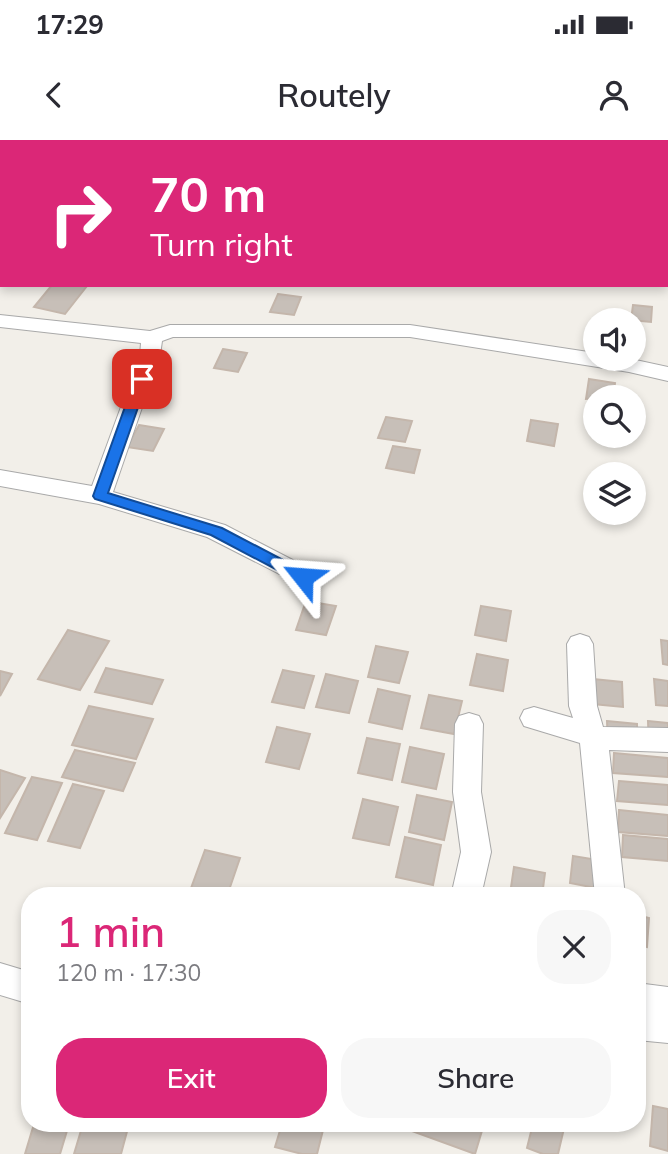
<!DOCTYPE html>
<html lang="en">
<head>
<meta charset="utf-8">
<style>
  :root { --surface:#fff; --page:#f7f7f7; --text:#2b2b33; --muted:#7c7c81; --accent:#db2777 }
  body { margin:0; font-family:Mulish,sans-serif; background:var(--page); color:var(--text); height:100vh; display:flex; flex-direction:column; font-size:26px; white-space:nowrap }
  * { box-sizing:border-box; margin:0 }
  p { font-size:23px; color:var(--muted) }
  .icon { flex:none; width:38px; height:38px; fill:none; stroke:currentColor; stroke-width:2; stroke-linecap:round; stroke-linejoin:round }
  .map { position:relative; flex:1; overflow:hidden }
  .side { position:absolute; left:21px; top:747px; width:625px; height:245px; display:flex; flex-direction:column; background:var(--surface); border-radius:28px; box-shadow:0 4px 10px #0003 }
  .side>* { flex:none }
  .top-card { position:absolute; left:0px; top:0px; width:668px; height:147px; box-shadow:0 4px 10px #0003; background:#db2777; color:#fff; overflow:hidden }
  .fabs { position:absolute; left:583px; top:168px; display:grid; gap:14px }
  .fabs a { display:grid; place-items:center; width:63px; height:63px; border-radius:50%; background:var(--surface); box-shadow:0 4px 10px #0003; font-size:35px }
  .pin { position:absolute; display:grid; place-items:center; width:60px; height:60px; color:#fff; margin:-30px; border-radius:14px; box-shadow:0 4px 10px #0006 }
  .me { position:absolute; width:77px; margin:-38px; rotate:298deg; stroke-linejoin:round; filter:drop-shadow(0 0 5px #0008) }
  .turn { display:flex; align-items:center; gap:24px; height:147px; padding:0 35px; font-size:32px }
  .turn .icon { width:91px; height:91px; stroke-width:2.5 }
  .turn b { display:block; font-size:49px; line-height:60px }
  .round { display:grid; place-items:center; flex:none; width:74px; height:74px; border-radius:28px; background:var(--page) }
  .overview { display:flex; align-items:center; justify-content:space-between; height:119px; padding:0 35px }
  h1 { font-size:42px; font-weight:600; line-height:52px; color:var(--accent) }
  .button { display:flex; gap:14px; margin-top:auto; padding:14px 35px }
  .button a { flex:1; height:80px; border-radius:28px; background:var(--accent); color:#fff; font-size:28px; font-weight:600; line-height:80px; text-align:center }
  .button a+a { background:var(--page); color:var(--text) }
  .status { display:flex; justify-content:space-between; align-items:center; height:49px; padding:0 35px; background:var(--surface); direction:ltr }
  .status svg { height:19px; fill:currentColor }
  header { display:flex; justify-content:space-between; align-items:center; height:91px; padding:0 35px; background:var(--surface); font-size:32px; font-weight:600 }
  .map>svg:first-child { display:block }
</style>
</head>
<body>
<div class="status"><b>17:29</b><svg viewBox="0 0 49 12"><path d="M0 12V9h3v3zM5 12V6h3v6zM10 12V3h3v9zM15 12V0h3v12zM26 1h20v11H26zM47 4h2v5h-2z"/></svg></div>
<header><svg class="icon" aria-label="back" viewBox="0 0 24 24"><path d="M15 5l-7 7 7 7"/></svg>Routely<svg class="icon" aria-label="person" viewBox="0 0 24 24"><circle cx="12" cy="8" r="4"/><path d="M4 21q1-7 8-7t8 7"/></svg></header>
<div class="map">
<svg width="668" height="1014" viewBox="0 0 668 1014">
  <rect width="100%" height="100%" fill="#f2efe9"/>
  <g fill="#c7bfb8" stroke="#c4b6ab" stroke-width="2">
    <polygon points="52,145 82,145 87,146 65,174 34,167"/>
    <polygon points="278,154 301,157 294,175 270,172"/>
    <polygon points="633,165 652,167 651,182 631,180"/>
    <polygon points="223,209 247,213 238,232 214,228"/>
    <polygon points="589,239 615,243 613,257 586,259"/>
    <polygon points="386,277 412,281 405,302 378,298"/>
    <polygon points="531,280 558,284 554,306 527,301"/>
    <polygon points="139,285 164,289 153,311 127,307"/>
    <polygon points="393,306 420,310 414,333 386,328"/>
    <polygon points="306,461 336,466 326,495 296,490"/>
    <polygon points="481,466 511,471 506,501 475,495"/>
    <polygon points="68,490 109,501 80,550 38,539"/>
    <polygon points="661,500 668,501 668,525 663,524"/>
    <polygon points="376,506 408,512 399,543 368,537"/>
    <polygon points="477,514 508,520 503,551 470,545"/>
    <polygon points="106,528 163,540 152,564 95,552"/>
    <polygon points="283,530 314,536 304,568 272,562"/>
    <polygon points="0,531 12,534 0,556"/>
    <polygon points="326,534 358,541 349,573 316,567"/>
    <polygon points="593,539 622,542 623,567 593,564"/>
    <polygon points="654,539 668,541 668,566 656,565"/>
    <polygon points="378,549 410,556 402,589 369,582"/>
    <polygon points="429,555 462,561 454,594 421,588"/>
    <polygon points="89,566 153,579 136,619 72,605"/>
    <polygon points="607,581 637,584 637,611 608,608"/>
    <polygon points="648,581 668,583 668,610 649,608"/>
    <polygon points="277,587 310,594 299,629 266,622"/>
    <polygon points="367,598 400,604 392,640 358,633"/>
    <polygon points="410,607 444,614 436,649 402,642"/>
    <polygon points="75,610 135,623 123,651 62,637"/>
    <polygon points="614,613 668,618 668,637 613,633"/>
    <polygon points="0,630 25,638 0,678"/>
    <polygon points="32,637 62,643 37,700 5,693"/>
    <polygon points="619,641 668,645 668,665 617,661"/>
    <polygon points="73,644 104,651 80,708 48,701"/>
    <polygon points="417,655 452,662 444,700 409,692"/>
    <polygon points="363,659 398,667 389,705 353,698"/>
    <polygon points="619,670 668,675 668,696 618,692"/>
    <polygon points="623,695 668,699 668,721 622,717"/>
    <polygon points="405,697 441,705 433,745 396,737"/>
    <polygon points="205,710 240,718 227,756 190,751"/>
    <polygon points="573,716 604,721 601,749 570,743"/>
    <polygon points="514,727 545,733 542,756 510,754"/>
    <polygon points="637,775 649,778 647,807 637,805"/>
    <polygon points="653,966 668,969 668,1011 650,1006"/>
    <polygon points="34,984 69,984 60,1014 25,1014"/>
    <polygon points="83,984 129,984 121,1014 74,1014"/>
    <polygon points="282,984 312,984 324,986 317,1014 302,1014 275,1007"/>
    <polygon points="399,984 484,984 475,1014 398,986"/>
    <polygon points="533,984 565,984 558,1014 543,1014 527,1008"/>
  </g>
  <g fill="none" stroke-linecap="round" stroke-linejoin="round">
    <defs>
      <g id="minor">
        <polygon points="280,0 296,0 279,2"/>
        <polygon points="0,175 150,191 170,185 410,185 595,213 595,219 631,219 668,227 668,241 629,232 410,197 173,197 162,201 160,215 113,352 225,385 312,430 315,437 312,444 303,446 207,397 99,364 0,346 0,330 92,346 140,215 141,203 0,187"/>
        <polygon points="580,494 589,497 593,504 597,566 603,587 668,588 668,612 609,610 625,756 595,756 580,603 524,586 520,578 524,570 534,567 573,578 569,566 567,504 571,497"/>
        <polygon points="469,573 479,576 483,584 481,652 491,712 481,756 451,756 461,712 453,652 455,584 459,576"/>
        <polygon points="0,823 30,832 30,864 0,855"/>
        <polygon points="637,843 668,847 668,903 637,900"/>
      </g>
    </defs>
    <use href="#minor" stroke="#a9a9a9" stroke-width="2"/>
    <use href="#minor" fill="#fff" fill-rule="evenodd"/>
  </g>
  <polygon fill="#1a73e8" stroke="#114b97" stroke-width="2" points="142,235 148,239 108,353 222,388 308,433 311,437 308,441 298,441 211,395 95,359 93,356 135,239"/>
</svg>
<div class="fabs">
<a><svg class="icon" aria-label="sound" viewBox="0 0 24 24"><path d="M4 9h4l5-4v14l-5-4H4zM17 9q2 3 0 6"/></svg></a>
<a><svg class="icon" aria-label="search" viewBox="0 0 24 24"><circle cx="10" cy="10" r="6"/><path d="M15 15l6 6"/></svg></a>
<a><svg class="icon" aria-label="layers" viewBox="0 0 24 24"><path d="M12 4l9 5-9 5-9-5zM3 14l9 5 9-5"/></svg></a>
</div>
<div class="pin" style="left:142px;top:239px;background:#d93025"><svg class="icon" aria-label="arrive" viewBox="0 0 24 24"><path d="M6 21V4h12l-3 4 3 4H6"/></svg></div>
<svg class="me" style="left:303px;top:437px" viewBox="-20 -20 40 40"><path d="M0-17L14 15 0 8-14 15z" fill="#1a73e8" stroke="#fff" stroke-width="4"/></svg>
<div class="top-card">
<div class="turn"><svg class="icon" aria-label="right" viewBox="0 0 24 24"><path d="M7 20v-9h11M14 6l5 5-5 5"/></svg><div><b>70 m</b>Turn right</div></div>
</div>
<section class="side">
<div class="overview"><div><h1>1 min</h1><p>120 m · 17:30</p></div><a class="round"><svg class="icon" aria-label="close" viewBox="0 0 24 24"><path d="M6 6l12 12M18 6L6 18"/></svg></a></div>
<div class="button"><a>Exit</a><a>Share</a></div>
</section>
</div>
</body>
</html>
